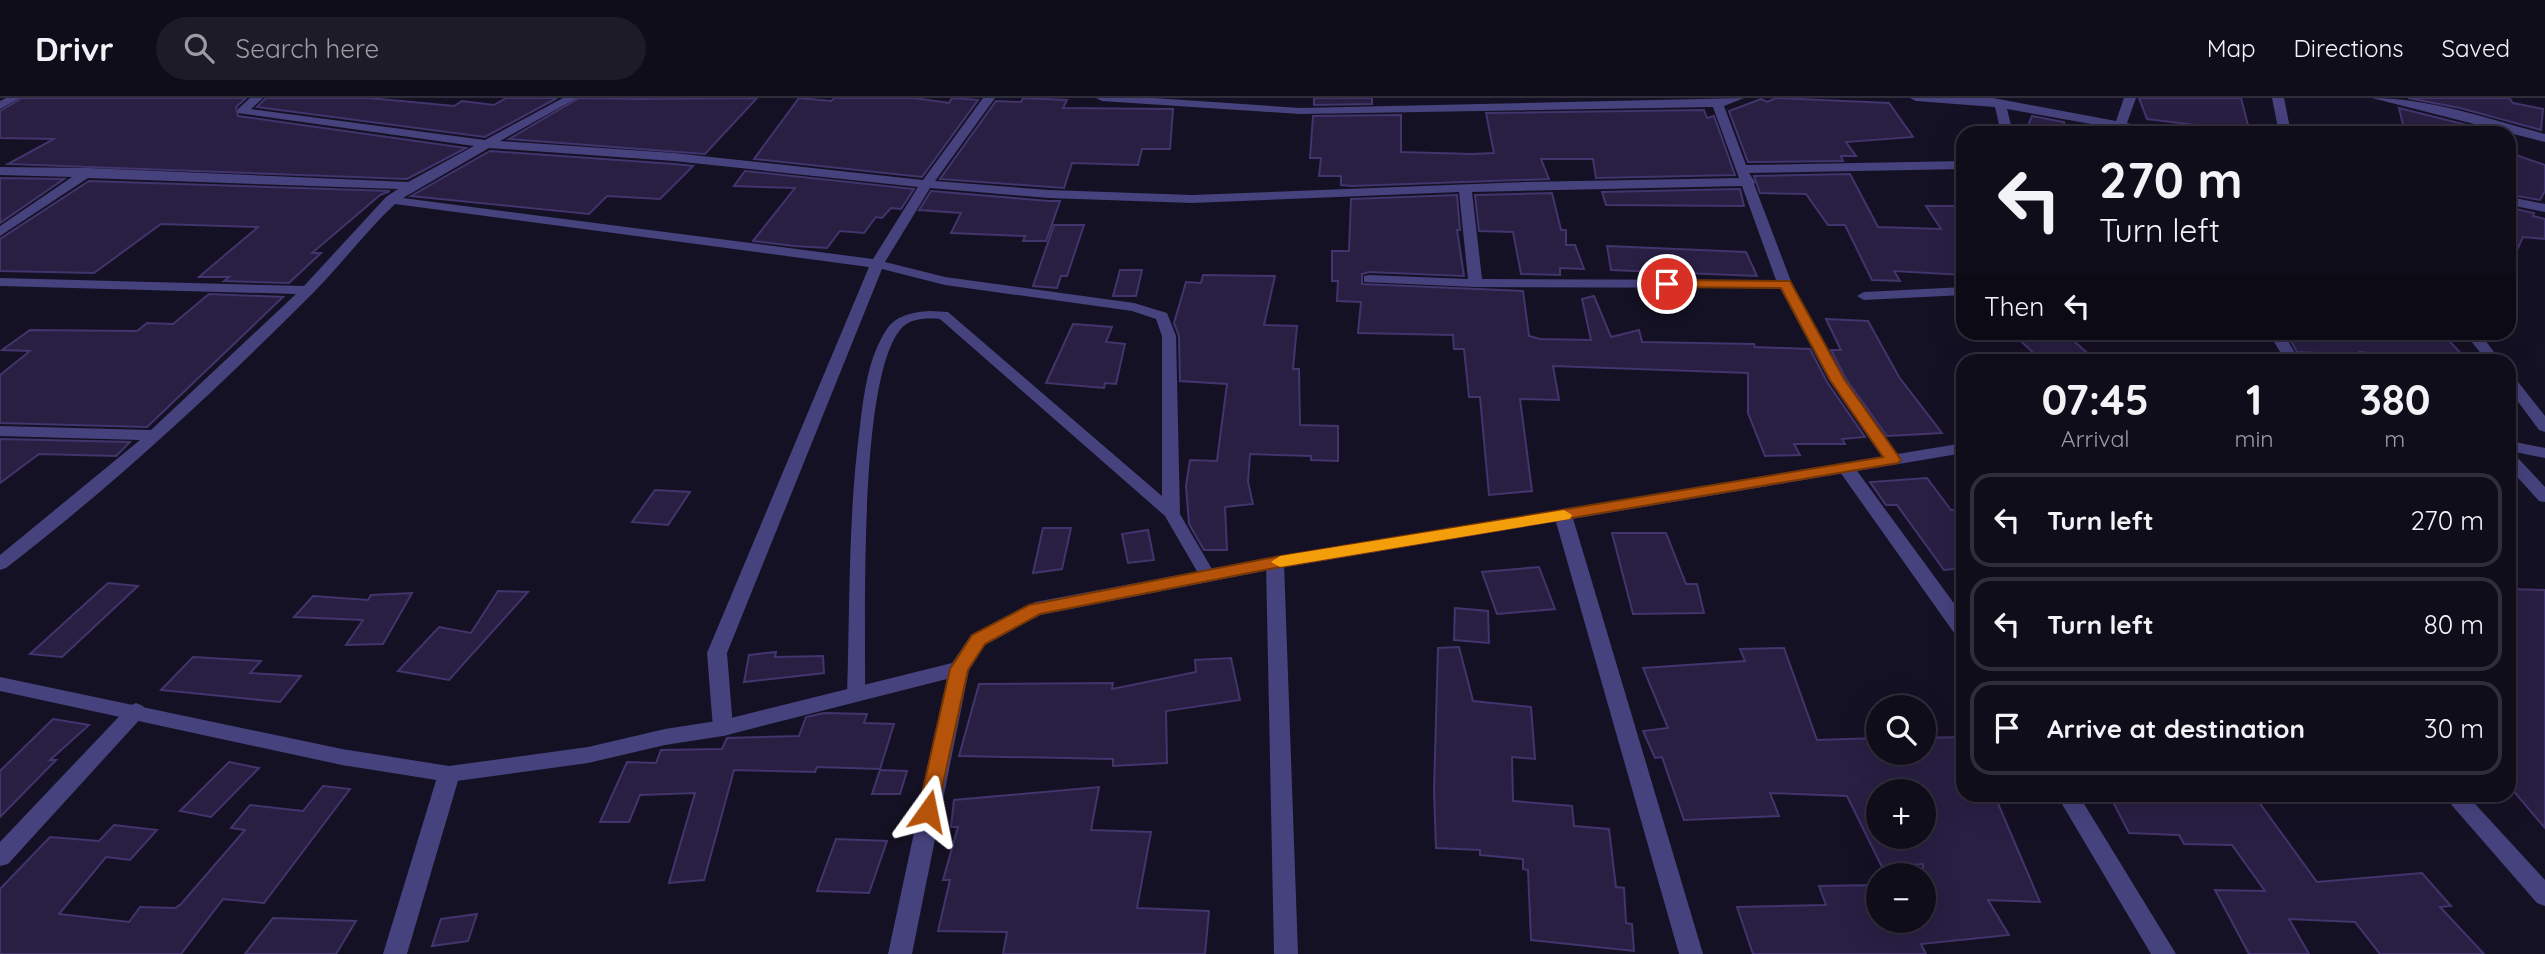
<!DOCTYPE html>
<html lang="en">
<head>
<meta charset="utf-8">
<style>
  :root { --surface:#100d1b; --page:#1e1b28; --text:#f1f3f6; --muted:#9c9ca3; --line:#302d3a }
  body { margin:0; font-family:Quicksand,sans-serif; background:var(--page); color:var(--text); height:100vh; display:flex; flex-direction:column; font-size:26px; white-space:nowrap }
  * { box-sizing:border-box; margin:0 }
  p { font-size:23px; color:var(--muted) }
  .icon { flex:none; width:38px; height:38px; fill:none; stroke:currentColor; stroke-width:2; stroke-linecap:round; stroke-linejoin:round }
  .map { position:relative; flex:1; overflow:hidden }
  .drawer { position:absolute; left:1956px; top:256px; width:560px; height:448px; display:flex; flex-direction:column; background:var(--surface); border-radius:21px; box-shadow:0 7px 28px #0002,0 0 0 2px var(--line) }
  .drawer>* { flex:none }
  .top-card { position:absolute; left:1956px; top:28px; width:560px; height:214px; border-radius:21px; box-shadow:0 7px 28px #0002,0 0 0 2px var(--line); background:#100d1b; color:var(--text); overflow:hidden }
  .controls { position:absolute; left:1866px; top:597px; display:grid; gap:14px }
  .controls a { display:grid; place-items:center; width:70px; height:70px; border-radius:50%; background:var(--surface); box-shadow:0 7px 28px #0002,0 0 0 2px var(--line); font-size:35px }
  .pin { position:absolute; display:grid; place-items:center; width:60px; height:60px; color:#fff; margin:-30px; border:4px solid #fff; border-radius:50%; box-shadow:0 2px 7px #0007 }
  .me { position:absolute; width:77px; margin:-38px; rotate:12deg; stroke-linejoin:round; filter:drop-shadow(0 0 5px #0008) }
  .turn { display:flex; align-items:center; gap:24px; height:147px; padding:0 28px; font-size:32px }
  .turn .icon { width:91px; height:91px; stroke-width:2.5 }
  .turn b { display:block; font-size:49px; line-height:60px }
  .then { display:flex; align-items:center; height:66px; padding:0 28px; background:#0003; gap:14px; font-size:26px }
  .eta { display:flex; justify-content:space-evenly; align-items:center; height:119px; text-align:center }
  .eta b { font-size:42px; font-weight:700; line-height:49px }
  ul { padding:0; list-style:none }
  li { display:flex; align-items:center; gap:21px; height:94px; margin:0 14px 10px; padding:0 14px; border:4px solid var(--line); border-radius:21px }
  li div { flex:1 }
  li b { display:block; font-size:26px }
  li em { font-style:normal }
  header { display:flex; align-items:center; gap:42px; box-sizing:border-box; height:98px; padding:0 35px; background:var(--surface); border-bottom:2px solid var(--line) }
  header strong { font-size:33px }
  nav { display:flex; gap:38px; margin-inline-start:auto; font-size:24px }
  .search { width:490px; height:63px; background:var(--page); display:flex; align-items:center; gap:18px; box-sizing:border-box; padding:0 24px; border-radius:38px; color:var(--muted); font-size:26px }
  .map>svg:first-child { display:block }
</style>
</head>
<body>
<header>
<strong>Drivr</strong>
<div class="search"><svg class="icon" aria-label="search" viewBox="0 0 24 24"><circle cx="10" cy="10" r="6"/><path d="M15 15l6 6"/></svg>Search here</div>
<nav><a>Map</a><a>Directions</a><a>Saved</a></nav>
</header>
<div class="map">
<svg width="2545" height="856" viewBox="0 0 2545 856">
  <rect width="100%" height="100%" fill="#151124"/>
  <g fill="#281f43" stroke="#42346c" stroke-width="2" fill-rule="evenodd">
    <polygon points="22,0 246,0 236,9 238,18 466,50 407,81 8,66 54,41 0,40 0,13"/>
    <polygon points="266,0 369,0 454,8 462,3 494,7 506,0 557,0 485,39 257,9"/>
    <polygon points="579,0 640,1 757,0 705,56 509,41"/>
    <polygon points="799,0 831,3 835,0 914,0 949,5 952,0 978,2 922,79 754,61"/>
    <polygon points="1023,0 1067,2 1063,10 1173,11 1170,51 1142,51 1138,67 1072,65 1064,90 940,81 996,3 1021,4"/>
    <polygon points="1314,0 1372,0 1372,6 1314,7"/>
    <polygon points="1776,0 1889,5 1913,39 1846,44 1856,58 1841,58 1843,63 1748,64 1729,13 1761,1 1767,4"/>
    <polygon points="2139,0 2241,0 2250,35 2193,35 2196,27 2147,21"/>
    <polygon points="2408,0 2509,0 2513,5 2543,11 2541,32 2460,10"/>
    <polygon points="2399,10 2499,35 2405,35"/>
    <polygon points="1704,12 1707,20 1714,18 1735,77 1596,80 1593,61 1541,61 1549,81 1352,88 1341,87 1341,78 1319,78 1321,60 1310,60 1313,18 1401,17 1401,54 1472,56 1494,55 1486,15"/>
    <polygon points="2032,18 2064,24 2066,35 2025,35"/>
    <polygon points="490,53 674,66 693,68 660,101 607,98 589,116 411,98"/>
    <polygon points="2510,55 2545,67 2545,93 2540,102 2510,97"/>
    <polygon points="745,73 914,91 901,111 891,110 882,120 876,119 864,135 840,133 827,150 794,148 753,143 795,90 734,88"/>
    <polygon points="1850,76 1878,129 1941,131 1926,108 1964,108 1964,177 1894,173 1900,183 1872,182 1845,127 1828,127 1806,96 1760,95 1754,78"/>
    <polygon points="0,80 64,81 0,125"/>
    <polygon points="89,83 390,93 380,97 312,155 321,155 289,185 224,183 229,179 199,179 258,129 161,126 94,175 0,173 0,141"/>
    <polygon points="1740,91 1744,108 1606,107 1602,94"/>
    <polygon points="931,93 1049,103 1060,103 1046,143 1023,143 1025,138 951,135 961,115 919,112"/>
    <polygon points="1552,95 1561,132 1566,132 1566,147 1575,147 1584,171 1560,170 1560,177 1521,176 1513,134 1479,133 1475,97"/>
    <polygon points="1457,97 1460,132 1457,132 1464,178 1369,174 1362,176 1362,186 1523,193 1529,238 1540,241 1591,242 1582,201 1594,198 1611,239 1639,232 1642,244 1754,246 1755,249 1810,251 1827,284 1865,339 1842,341 1845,346 1794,346 1800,357 1765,358 1748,315 1748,275 1553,268 1559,302 1520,301 1532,393 1489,397 1480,299 1469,299 1464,251 1454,251 1453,237 1358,235 1361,204 1337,203 1338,183 1332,183 1332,153 1349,153 1351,101"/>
    <polygon points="2510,110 2534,115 2533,118 2545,121 2545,141 2523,139 2510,167"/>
    <polygon points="1054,127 1084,127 1067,178 1061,178 1057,190 1033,188"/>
    <polygon points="1607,148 1746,154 1757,178 1611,172"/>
    <polygon points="1120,172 1142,172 1136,198 1113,198"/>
    <polygon points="1203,177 1275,178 1264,227 1297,228 1293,271 1299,271 1300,327 1338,328 1338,363 1311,362 1311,358 1250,356 1248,384 1253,406 1225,409 1227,452 1204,452 1189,426 1186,388 1190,362 1217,363 1227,286 1180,283 1179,238 1174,225 1186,184 1201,185"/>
    <polygon points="209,196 283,199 147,329 0,325 0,277 30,253 2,252 30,232 137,233 147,225 173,226"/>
    <polygon points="1826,221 1868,223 1899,279 1942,335 1887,338 1846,281 1831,252 1841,252"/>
    <polygon points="1073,226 1112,229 1106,244 1125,246 1116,286 1105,285 1104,290 1046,285"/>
    <polygon points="2011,234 2064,234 2095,262 2041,262"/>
    <polygon points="2286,234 2441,234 2467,262 2429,262 2360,254 2363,259 2352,258 2356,262 2325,262 2320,255 2297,254"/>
    <polygon points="0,341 130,344 116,358 39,356 0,385"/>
    <polygon points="1927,380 1951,412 1964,412 1964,470 1944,472 1897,407 1886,407 1870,384"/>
    <polygon points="655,392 690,394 668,427 632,424"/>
    <polygon points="1043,430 1071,430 1062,471 1033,475"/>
    <polygon points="1148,432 1154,462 1128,465 1122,436"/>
    <polygon points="1612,435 1666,435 1686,486 1697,486 1704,515 1633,516"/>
    <polygon points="1539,469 1555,511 1497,516 1482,474"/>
    <polygon points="108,485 138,488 62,559 30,556"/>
    <polygon points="2510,491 2545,492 2545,730 2510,689"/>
    <polygon points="498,493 528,494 449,582 398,573 439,529 471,535"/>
    <polygon points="412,495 383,546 346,547 363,522 294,519 313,498 368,502 371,497"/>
    <polygon points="1455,510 1488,513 1489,545 1454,542"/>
    <polygon points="1459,549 1473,603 1531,609 1535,661 1512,659 1513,703 1572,708 1574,728 1609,731 1616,789 1624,790 1626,825 1632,826 1634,853 1531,842 1528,772 1523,771 1523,761 1480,757 1480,752 1436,750 1434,693 1438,550"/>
    <path d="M1784,550L1817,642L1878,640V654H1923V640L1964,639V696H1994L2040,804L1988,802L2009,837L1921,846L1926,856H1753L1737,809L1826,807L1819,788L1878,787V822H1923V766L1882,769L1847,698L1770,695L1779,718L1684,722L1662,659L1655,660L1643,633L1668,630L1643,570L1745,563L1740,551ZM1878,693H1923V738H1878Z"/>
    <polygon points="776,554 775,559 823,558 824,575 744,584 749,557"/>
    <polygon points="193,559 261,563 250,575 301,578 280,604 161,592"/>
    <polygon points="1231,560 1240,602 1166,613 1167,665 1113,668 1113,661 959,658 979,586 1113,585 1112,591 1196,574 1195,562"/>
    <polygon points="824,615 867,616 864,625 894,626 880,671 817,669 815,674 734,672 704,782 669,785 695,695 640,697 629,724 600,724 627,664 656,665 661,652 722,651 727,640 799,638 806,619"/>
    <polygon points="53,621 89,627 50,662 56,662 0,719 0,673"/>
    <polygon points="229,664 259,670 211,719 180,713"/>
    <polygon points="880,672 907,673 900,696 872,696"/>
    <polygon points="323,688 350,691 264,805 223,801 181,856 0,856 0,791 50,739 99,743 114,727 157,732 130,762 106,759 59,816 129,824 140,809 175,810 181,806 245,732 231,730 250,707 303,713"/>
    <polygon points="1099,689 1091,732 1151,734 1137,810 1209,813 1205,856 1003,856 1007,834 938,833 950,782 943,782 958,729 951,729 954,702"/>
    <polygon points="2109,696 2205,699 2203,696 2253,696 2317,784 2422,775 2451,808 2440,809 2484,856 2380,856 2355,824 2289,821 2309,856 2249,856 2215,792 2265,793 2232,747 2184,746 2179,737 2129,735"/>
    <polygon points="836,741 887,743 869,795 817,793"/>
    <polygon points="477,816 468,843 432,848 441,821"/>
    <polygon points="273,820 356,823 336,856 245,856"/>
  </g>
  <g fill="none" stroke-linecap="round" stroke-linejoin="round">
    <path fill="#46427d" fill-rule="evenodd" d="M930,213L948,214L1177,411L1216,478L1208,484L1202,482L1165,418L940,221C926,220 909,220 900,232C858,284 866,523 865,597L862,602H850L847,597C850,508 848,417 860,328C864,296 868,259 887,231C896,217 914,214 930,213Z"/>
    <g fill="#46427d" fill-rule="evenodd">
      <polygon points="6,0 20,0 0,11 0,3"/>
      <path d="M250,0H263L251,11L485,42L563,0H577L500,43L674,55L923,82L983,0H995L935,83L1049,92L1192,97L1525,84L1739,80L1713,9L1300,16L1102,3L1096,0H1154L1300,10L1744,0L1724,8L1746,67L1964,63V71L1749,75L1755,84L1754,86L1792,186L1844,282L1901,362L1893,367L1887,366L1829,282L1780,190L1475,189L1364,184V178L1369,177L1468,181L1459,94L1192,105L1049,100L930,90L885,164L945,179L1134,205L1167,215L1176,238L1180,415L1171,421L1162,415V238L1156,221L1132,213L945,187L882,171L727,555L733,630L730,636L723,638L716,636L713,630L707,555L869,169L395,106C365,134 341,167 312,196C215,293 115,386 6,470L0,472V457L140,342L0,338V328L151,332L296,196L0,188V180L304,188L386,99L398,91L88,80L0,138V128L72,79L0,77V69L88,70L408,84L474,48L238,15V11ZM489,50L674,63L918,89L873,161L403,100ZM1742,88L1776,182L1482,181L1472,94Z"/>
      <polygon points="1910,0 1993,0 2116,23 2124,0 2136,0 2127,25 2168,35 2142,35 2007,11 2013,35 2001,35 1995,9 1916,3"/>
      <polygon points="2272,0 2284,0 2291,35 2279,35"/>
      <path d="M2372,0C2430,0 2489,21 2545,36V44Z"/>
      <polygon points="2510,99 2545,106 2545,114 2510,107"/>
      <polygon points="1964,189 1964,197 1864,202 1857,198 1864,194"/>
      <polygon points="2268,234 2283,234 2299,262 2285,262"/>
      <polygon points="2464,234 2479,234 2500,262 2486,262"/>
      <polygon points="2510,278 2515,280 2545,318 2545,334 2539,332 2510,293"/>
      <polygon points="2510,357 2516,358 2545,389 2545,404 2539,403 2510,371"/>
      <polygon points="1846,365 1852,366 1964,519 1964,541 1957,539 1840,374 1838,370 1840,366"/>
      <polygon points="1563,411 1572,417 1703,856 1679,856 1554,417"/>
      <polygon points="1275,459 1284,465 1298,856 1274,856 1266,465"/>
      <polygon points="136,605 143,608 146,613 143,618 8,766 0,768 0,744 129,608"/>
      <polygon points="449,668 456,670 460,676 407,856 383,856 438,676 442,670"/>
      <polygon points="2056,696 2078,696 2176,856 2151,856"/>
      <polygon points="2442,696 2466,696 2545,782 2545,808 2537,805"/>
    </g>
    <g fill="#46427d" fill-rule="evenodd">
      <polygon points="2510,343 2545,350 2545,360 2510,353"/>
      <polygon points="1964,345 1964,355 1275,471 1040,517 985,547 969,572 912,856 888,856 947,581 723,638 665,647 588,665 449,684 342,667 0,593 0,579 342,651 449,668 588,649 665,631 723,622 952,565 971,537 1035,504 1275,459"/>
    </g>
  </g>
  <polygon fill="#b45309" stroke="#753606" stroke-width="2" points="1667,182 1790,183 1844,281 1901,362 1898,365 1275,470 1040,516 985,546 968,572 937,713 934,719 921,719 918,713 950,571 972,537 1029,507 1275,459 1883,359 1830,282 1781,190 1662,189 1662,183"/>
  <polygon fill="#f59e0b" points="1564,412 1572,417 1570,421 1280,469 1271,464 1280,458"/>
</svg>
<div class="controls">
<a><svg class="icon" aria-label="search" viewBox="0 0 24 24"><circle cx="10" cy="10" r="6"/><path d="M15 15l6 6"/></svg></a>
<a>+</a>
<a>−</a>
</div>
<div class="pin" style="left:1667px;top:186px;background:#d93025"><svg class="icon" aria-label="arrive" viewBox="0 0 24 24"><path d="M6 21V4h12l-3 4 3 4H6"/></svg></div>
<svg class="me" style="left:928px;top:713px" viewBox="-20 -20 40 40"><path d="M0-17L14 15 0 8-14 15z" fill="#b45309" stroke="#fff" stroke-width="4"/></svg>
<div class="top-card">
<div class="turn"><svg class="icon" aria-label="left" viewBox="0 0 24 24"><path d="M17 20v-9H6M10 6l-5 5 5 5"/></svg><div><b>270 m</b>Turn left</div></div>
<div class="then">Then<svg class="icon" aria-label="left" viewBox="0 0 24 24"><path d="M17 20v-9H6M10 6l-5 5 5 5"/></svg></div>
</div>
<section class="drawer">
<div class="eta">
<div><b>07:45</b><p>Arrival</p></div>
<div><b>1</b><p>min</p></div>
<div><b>380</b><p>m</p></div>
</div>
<ul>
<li><svg class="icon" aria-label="left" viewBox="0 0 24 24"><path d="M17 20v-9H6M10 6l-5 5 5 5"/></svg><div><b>Turn left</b></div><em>270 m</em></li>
<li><svg class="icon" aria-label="left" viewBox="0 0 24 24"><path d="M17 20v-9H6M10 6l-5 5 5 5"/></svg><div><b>Turn left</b></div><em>80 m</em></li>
<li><svg class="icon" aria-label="arrive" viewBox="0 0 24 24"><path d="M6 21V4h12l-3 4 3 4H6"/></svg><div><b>Arrive at destination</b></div><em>30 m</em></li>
</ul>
</section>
</div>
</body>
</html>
